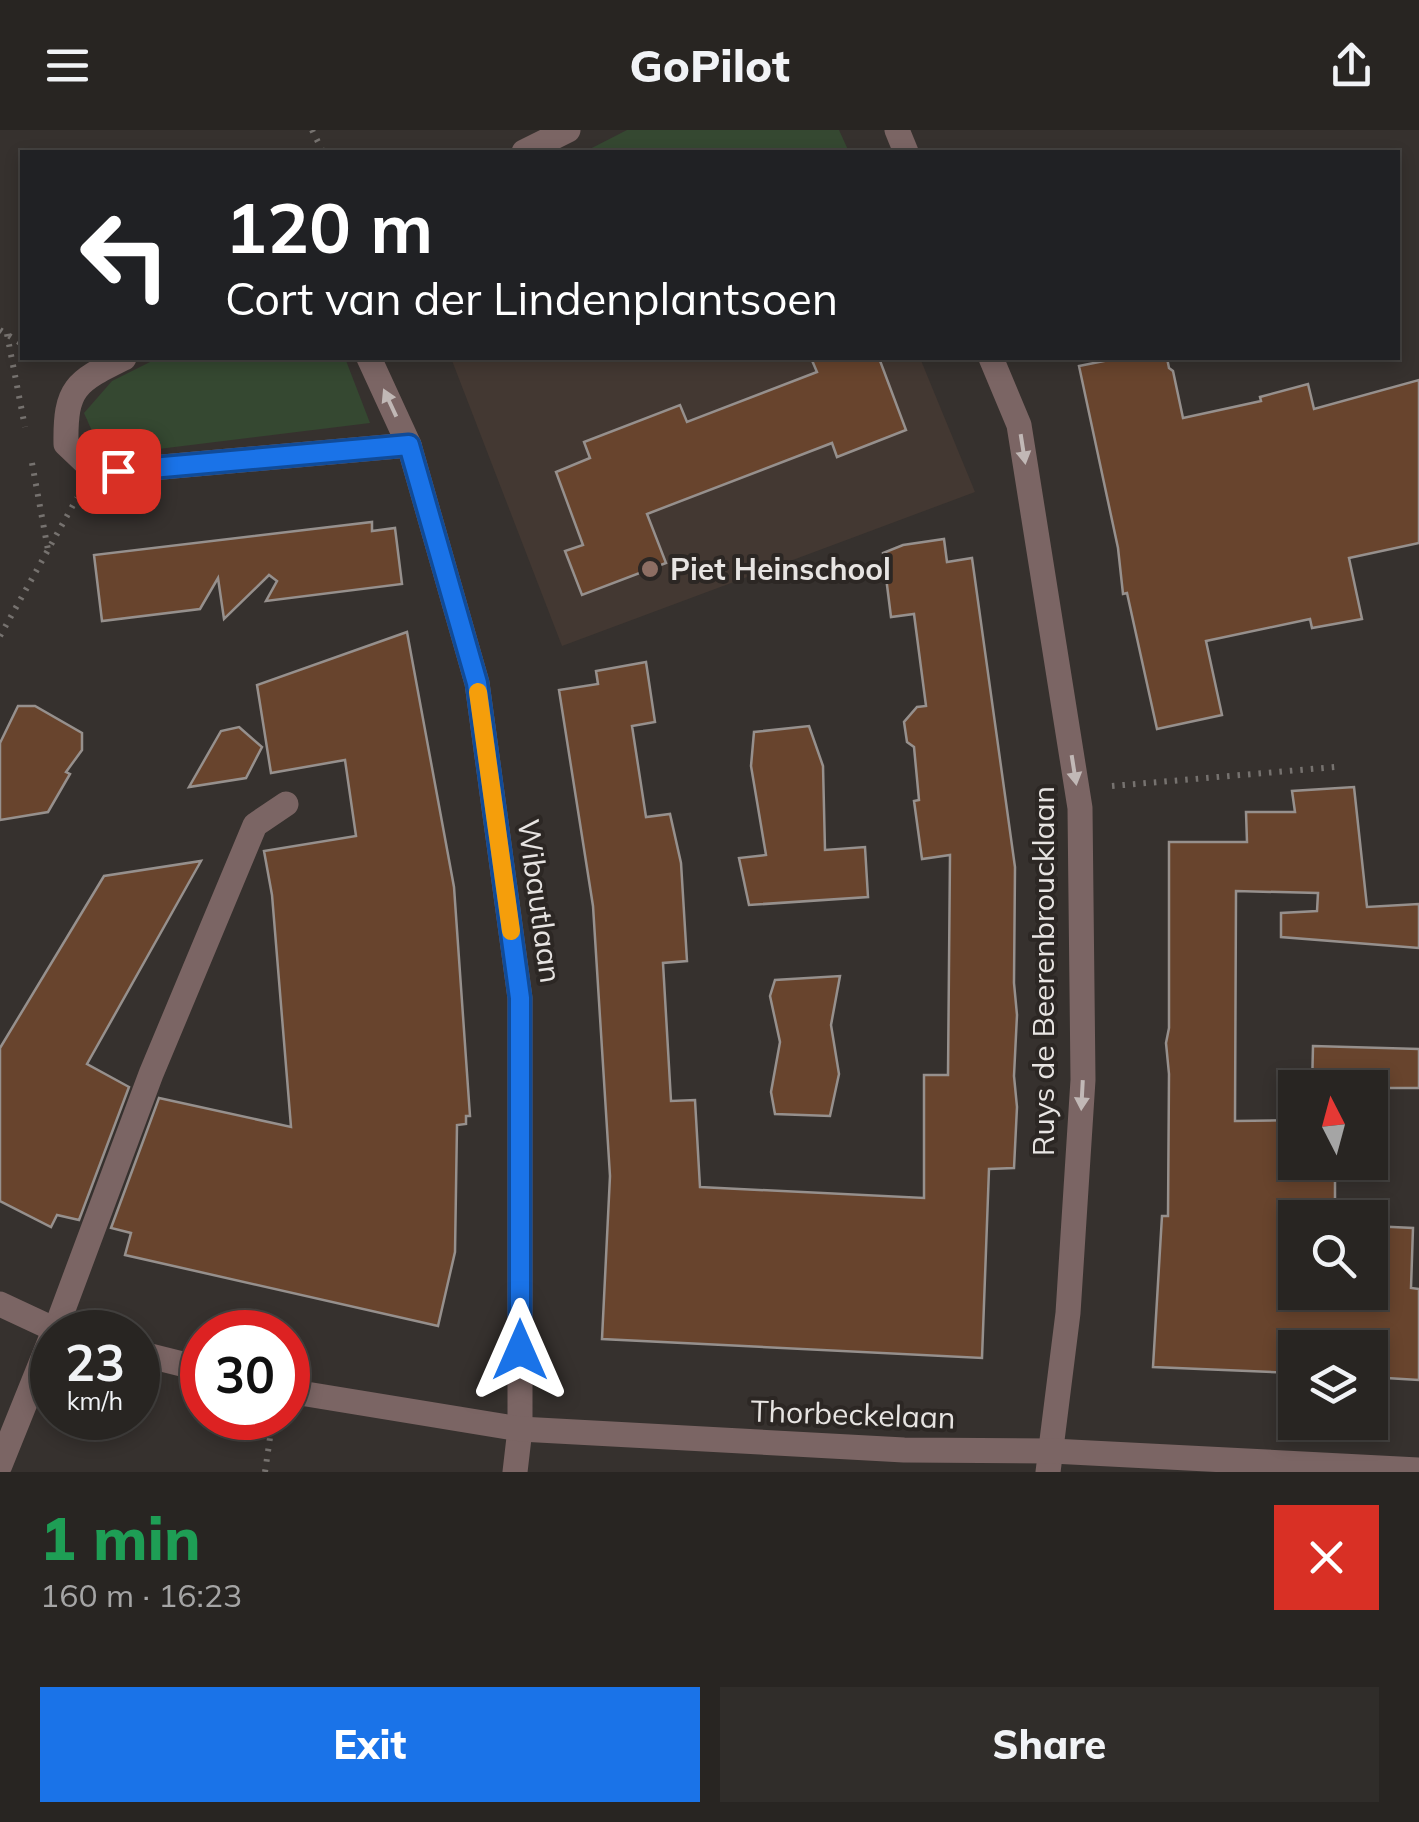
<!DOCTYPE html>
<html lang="en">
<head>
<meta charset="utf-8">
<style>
  :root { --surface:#282522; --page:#302d2a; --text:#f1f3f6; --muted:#a5a5a5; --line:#444240; --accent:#1a73e8 }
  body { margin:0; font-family:Mulish,sans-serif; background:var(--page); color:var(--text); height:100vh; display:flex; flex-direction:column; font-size:38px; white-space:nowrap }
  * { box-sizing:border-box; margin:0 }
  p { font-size:32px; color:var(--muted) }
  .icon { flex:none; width:55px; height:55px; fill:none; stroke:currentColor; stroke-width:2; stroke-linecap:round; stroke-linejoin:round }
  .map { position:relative; height:1342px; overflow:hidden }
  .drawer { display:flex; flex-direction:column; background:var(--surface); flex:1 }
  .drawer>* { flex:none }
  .top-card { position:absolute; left:20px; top:20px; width:1380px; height:210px; border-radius:0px; box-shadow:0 5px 15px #0003,0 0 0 2px var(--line); background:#202124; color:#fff; overflow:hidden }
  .needle { width:65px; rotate:354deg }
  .buttons { position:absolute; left:1278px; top:940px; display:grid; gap:20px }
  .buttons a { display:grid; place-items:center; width:110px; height:110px; border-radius:0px; background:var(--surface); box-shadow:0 5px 15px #0003,0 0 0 2px var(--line); font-size:50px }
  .speed { position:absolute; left:30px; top:1180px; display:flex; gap:20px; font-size:50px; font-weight:700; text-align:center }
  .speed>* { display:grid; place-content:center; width:130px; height:130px; border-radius:50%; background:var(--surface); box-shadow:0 5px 15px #0003,0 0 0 2px var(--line); line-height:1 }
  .speed small { font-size:25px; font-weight:400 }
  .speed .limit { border:15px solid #d22; background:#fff; color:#111 }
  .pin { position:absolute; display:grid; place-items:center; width:85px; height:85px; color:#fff; margin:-42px; border-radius:20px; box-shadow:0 5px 15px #0006 }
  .me { position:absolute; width:110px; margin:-55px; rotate:0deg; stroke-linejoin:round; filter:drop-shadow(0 0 8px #0008) }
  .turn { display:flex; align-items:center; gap:35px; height:210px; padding:0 40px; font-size:45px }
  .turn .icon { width:130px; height:130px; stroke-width:2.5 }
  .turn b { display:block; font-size:70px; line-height:85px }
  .round { display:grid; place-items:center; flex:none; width:105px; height:105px; border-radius:0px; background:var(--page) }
  .overview { display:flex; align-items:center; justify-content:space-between; height:170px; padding:0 40px }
  h1 { font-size:60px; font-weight:800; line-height:75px; color:#1e9e55 }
  .primary-button { display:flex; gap:20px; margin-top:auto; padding:20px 40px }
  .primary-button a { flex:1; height:115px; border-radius:0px; background:var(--accent); color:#fff; font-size:40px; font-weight:800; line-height:115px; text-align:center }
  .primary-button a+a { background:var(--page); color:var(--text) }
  header { display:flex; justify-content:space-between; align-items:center; height:130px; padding:0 40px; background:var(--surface); font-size:45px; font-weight:800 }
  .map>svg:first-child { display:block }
</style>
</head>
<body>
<header><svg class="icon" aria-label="menu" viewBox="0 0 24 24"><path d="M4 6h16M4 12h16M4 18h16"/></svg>GoPilot<svg class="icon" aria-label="share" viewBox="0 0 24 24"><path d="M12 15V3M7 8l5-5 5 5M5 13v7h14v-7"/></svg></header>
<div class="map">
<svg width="1419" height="1342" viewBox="0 0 1419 1342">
  <rect width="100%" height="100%" fill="#36312e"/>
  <polygon fill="#433832" points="451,228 920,228 975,362 562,516"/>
  <g fill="#354831">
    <polygon points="627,0 839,0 849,22 584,22"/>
    <polygon points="158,228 345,228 370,293 126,323 96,310 84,283 112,251"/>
  </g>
  <g fill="#68442d" stroke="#96908d" stroke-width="2.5">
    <polygon points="811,228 879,228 906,300 837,327 832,313 647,384 666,433 582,465 565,421 583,415 556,342 590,328 584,312 680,275 687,292 817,242"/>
    <polygon points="1119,228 1167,228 1169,238 1173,241 1183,288 1261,271 1260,267 1308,254 1314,279 1419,250 1419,413 1349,428 1362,489 1312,498 1310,489 1206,511 1222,585 1157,599 1127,463 1123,464 1118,418 1079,236"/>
    <polygon points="372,392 372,401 395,398 402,454 266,471 277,451 269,445 224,489 218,448 200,479 102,491 94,425"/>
    <polygon points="944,409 947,432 972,428 1015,737 1014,853 1017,885 1014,946 1017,977 1014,1038 989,1039 982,1228 602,1209 610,1046 593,776 559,560 598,554 596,541 646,532 655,592 632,596 646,687 670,684 681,733 687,831 663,833 671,971 695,970 700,1057 924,1068 924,945 948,945 950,725 922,729 914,671 919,670 914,617 907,612 904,592 917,577 926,576 914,484 891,487 883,423 903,415"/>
    <polygon points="407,502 454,757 470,986 466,986 466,994 457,995 455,1122 438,1196 125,1125 131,1103 111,1098 159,968 291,997 272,765 264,721 356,706 345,630 271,643 257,555"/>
    <polygon points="18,576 35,576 82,603 82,620 66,642 70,644 48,682 0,690 0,613"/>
    <polygon points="809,596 823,636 825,720 865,717 868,767 749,775 739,728 766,725 751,636 754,602"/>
    <polygon points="239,597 262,617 246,648 189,657 221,601"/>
    <polygon points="1354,657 1367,777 1419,774 1419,818 1281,807 1281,783 1317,781 1318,763 1236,761 1235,991 1295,990 1295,1032 1335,1034 1335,1074 1295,1073 1295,1175 1371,1179 1372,1096 1413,1098 1411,1158 1419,1159 1419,1250 1370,1247 1370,1218 1295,1218 1295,1243 1153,1237 1162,1086 1168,1086 1169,944 1166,913 1169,898 1169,712 1247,712 1246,682 1295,682 1292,661"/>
    <polygon points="201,731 87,934 129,957 79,1090 57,1085 51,1097 0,1071 0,918 104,746"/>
    <polygon points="840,846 831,895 839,944 830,986 775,984 771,962 780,912 770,866 775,850"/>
    <polygon points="1313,916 1419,919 1419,958 1312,958"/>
  </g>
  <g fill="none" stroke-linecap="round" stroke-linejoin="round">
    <g stroke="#76726f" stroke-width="6" stroke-dasharray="2.5 8" stroke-linecap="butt">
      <polyline points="312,0 323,22"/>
      <polyline points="0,200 22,214"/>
      <polyline points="7,204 25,297"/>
      <polyline points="32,333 48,420"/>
      <polyline points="0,506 77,368"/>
      <polyline points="1112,656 1335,637"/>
      <polyline points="265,1342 272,1294"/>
    </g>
    <polyline stroke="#7b6564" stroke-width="25" points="55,1201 151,944 255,695 286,674"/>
    <g stroke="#7b6564" stroke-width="25">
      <polyline points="897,0 906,22"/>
      <polyline points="524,22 568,0"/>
      <path d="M124,228C76,252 65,257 66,314L86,333L118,341L409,315"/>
      <polyline points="369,228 409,315 477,553 520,868 520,1299 515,1342"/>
      <polyline points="991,228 1019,295 1080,678 1083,950 1068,1183 1048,1342"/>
      <polyline points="0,1174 60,1202"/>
      <polyline points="138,1223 202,1239"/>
      <polyline points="288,1261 520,1299 904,1320 1052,1321 1419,1340"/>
      <polyline points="0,1335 52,1206"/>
    </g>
  </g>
  <defs><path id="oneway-solid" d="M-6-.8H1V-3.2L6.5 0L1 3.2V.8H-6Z" transform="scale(2.5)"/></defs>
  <g fill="#c1b8b6">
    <use href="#oneway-solid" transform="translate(390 273) rotate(-115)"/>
    <use href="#oneway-solid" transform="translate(1023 319) rotate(81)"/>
    <use href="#oneway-solid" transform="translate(1074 640) rotate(81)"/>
    <use href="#oneway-solid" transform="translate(1082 965) rotate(93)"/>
  </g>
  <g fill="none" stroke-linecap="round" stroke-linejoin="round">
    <defs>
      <polyline id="route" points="118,341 409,315 477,553 520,868 520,1220"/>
    </defs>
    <use href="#route" stroke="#114b97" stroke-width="25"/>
    <use href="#route" stroke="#1a73e8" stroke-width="18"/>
    <polyline stroke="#f59e0b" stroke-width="18" points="478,562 511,801"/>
  </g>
  <circle fill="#8d6e63" stroke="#2c2724" stroke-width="4" cx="650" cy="439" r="10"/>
  <g text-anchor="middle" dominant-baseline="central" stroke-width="8" stroke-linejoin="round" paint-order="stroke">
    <g font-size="30" font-weight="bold" fill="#e7e4e2" stroke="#2c2724" text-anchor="start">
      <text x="670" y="439">Piet Heinschool</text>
    </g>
    <g font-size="30" fill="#e7e4e2" stroke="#2c2724">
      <text transform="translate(540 771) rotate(82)">Wibautlaan</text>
      <text transform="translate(1043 841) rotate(-90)">Ruys de Beerenbroucklaan</text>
      <text transform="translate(853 1284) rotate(2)">Thorbeckelaan</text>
    </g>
  </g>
</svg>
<div class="buttons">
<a><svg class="needle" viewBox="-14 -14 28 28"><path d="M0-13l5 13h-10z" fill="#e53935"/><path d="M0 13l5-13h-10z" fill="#a5a5a5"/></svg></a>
<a><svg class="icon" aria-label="search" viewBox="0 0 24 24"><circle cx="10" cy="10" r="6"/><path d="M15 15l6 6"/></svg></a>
<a><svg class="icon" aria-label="layers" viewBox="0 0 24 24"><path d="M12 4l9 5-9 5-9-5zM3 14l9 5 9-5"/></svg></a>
</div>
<div class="speed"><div>23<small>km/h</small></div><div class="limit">30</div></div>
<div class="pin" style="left:118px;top:341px;background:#d93025"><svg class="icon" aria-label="arrive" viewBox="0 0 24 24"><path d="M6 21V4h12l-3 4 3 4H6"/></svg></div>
<svg class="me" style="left:520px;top:1220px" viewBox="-20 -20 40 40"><path d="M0-17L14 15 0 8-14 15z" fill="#1a73e8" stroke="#fff" stroke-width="4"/></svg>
<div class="top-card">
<div class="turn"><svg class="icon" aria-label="left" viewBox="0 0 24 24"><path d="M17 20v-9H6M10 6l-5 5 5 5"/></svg><div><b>120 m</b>Cort van der Lindenplantsoen</div></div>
</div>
</div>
<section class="drawer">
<div class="overview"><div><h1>1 min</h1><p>160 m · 16:23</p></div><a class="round" style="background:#d93025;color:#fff"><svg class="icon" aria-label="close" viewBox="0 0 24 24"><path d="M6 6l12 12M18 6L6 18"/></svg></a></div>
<div class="primary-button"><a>Exit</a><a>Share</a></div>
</section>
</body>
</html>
